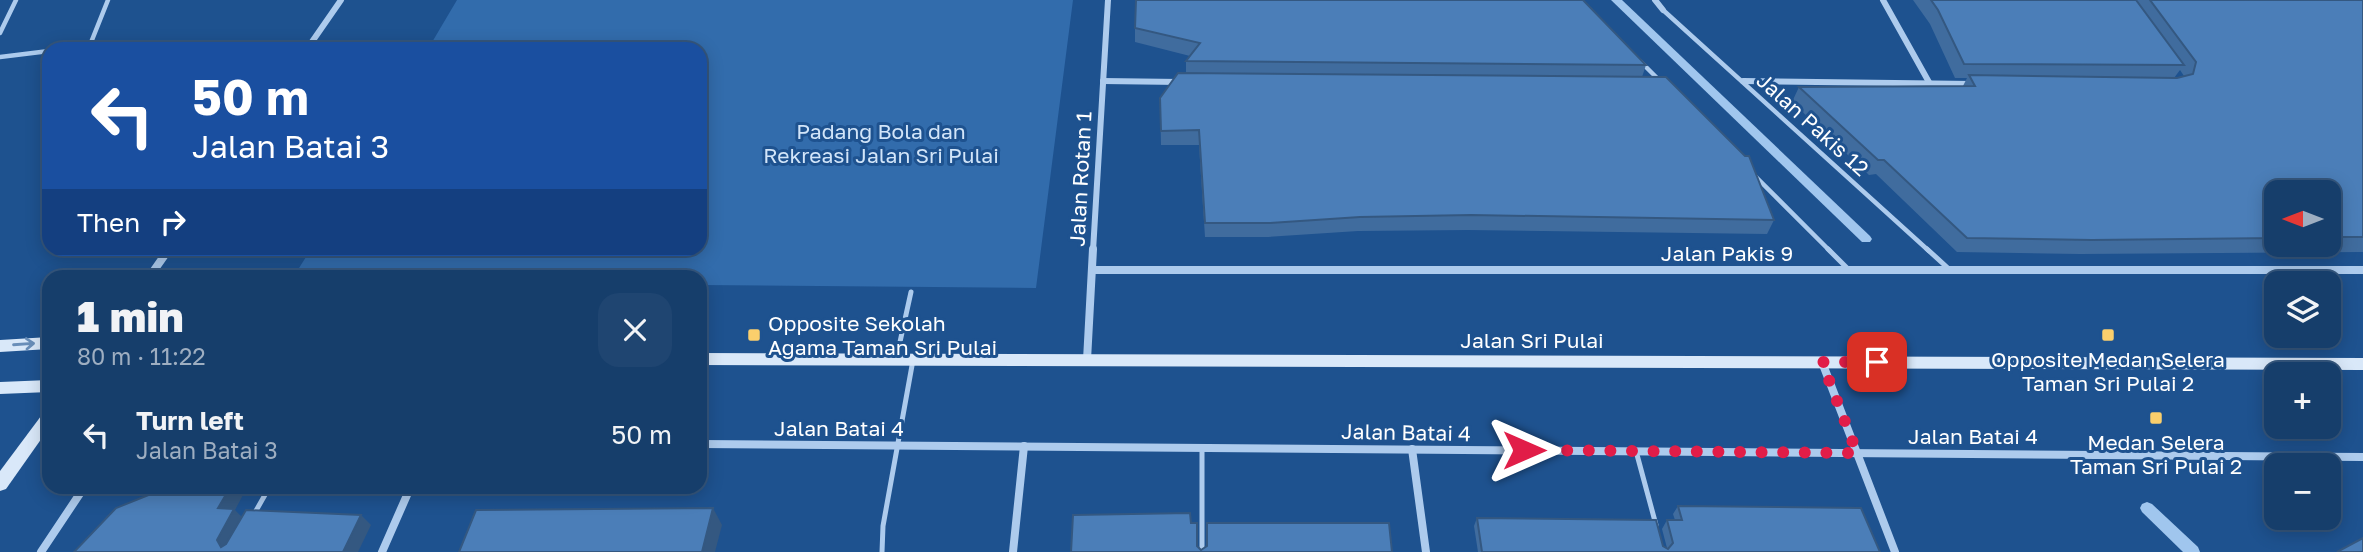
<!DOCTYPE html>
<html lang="en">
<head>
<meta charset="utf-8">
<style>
  :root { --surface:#163e6b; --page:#1f4571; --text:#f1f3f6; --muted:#9eaec1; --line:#35577e }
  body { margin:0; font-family:"Golos Text",sans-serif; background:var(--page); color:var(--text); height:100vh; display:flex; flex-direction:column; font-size:26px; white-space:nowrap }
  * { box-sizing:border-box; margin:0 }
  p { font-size:23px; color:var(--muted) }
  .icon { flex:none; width:38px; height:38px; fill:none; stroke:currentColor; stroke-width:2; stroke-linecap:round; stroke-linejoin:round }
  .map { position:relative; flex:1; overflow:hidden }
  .drawer { position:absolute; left:42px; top:270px; width:665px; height:224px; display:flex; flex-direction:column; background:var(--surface); border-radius:21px; box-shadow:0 4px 18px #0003,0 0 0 2px var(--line) }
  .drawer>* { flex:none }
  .top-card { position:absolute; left:42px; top:42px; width:665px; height:214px; border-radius:21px; box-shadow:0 4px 18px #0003,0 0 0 2px var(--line); background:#1a4fa0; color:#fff; overflow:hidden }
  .needle { width:46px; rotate:270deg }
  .fabs { position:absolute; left:2264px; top:180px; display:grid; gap:14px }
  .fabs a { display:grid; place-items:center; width:77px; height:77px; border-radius:14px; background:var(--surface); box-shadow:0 4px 18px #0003,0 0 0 2px var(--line); font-size:35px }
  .pin { position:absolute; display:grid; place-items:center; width:60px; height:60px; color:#fff; margin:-30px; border-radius:14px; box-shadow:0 4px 10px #0006 }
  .me { position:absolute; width:77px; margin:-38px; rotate:90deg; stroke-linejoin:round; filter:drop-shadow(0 0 5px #0008) }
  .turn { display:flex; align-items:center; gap:24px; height:147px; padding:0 35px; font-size:32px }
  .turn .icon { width:91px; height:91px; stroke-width:2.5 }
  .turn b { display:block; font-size:49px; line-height:60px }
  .then { display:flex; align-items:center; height:66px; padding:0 35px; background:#0003; gap:14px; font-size:26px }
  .round { display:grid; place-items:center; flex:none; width:74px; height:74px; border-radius:21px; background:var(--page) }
  .summary { display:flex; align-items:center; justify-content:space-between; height:119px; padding:0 35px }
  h1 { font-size:42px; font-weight:800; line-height:52px }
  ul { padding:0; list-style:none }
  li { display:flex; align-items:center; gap:21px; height:91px; padding:0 35px }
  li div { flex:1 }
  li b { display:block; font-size:26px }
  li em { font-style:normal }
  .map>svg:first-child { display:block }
</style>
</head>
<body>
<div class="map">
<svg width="2363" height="552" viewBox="0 0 2363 552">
  <rect width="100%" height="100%" fill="#1e528f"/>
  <polygon fill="#326cac" points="457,0 1073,0 1036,288 700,285 700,276 294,276 311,249 700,248 700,49 428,49"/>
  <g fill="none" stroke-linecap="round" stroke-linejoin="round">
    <g fill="#a0c6ee" fill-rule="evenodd">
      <polygon points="1611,0 1622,0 1870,236 1872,239 1870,242 1862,242"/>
      <polygon points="2147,502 2152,504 2198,547 2200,552 2183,552 2142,512 2140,508 2142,504"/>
    </g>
    <g stroke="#adcbed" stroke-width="4.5">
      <polyline points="1663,10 1929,251"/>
      <polyline points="0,33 16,0"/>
      <polyline points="61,49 90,45 108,0"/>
      <polyline points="0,57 49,51"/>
      <polyline points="1641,62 1659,80"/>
      <polyline points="1755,176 1830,251"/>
    </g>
    <g stroke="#adcbed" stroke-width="5">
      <polyline points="1828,249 1849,270"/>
      <polyline points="1927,249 1950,270"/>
      <polyline points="896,360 911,292"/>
      <polyline points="1202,447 1202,552"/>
      <polyline points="1636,451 1656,525"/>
      <polyline points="253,516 270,486"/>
      <polyline points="882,552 883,526 913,360"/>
    </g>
    <g stroke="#adcbed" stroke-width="6">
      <polyline points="1655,0 1663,10"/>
      <polyline points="1883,0 1930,84"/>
      <polyline points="307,49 341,0"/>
      <polyline points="1103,81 1180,82"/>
      <polyline points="1743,81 1973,84"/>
      <polyline points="168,251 170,248"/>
      <polyline points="1093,251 1108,0"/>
    </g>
    <g stroke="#adcbed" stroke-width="8">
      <polyline points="1092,270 2363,270"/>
      <polyline points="150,276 169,249"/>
      <polyline points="1087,360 1093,249"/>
      <polyline points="1822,362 1895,552"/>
      <polyline points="700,444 2363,457"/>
      <polyline points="1412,449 1426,552"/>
      <polyline points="41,552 85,486"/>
      <polyline points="382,552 411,486"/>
      <polyline points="1013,552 1024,446"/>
    </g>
    <g fill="#d9e8f9" fill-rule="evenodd">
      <polygon points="49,337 49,349 0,352 0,340"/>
      <polygon points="700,353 2363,358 2363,370 700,365"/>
      <polygon points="49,380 49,392 0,394 0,382"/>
      <polygon points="49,410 49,428 6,489 0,491 0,471 44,412"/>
    </g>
  </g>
  <g fill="#406c9e" fill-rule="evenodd">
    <path d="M1913,0H2363V252L2080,254L1957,252L1876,174L1869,175L1792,102L1799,87L1963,86L1967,78H1955L1930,24ZM2180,70L2184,76L2174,78ZM2277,192H2329V245H2277Z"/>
    <polygon points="1135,28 1646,65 1642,77 1774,220 1767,234 1468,230 1358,231 1268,237 1205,237 1199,145 1161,145 1160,98 1186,73 1186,61 1190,56 1135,42"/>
    <polygon points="1678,506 1880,552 1478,552 1474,526 1477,518 1663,546 1667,548 1662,529 1667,520 1675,520 1673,514"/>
  </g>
  <g fill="#345881">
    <polygon points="231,486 237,486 244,493 235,510 245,520 228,550 221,547 217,540 218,508"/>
    <polygon points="713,508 722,525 715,552 702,552"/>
    <polygon points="361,515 371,525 358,552 343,552"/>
  </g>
  <g fill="#4b7eb8" stroke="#345881" stroke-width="2">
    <polygon points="1136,0 1583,0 1646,65 1186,61 1200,43 1135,28"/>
    <polygon points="1931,0 2136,0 2184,65 1964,64 1938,10"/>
    <polygon points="2150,0 2363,0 2363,237 2329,237 2329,192 2277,192 2277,238 2092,240 1967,238 1884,160 1878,160 1799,87 1975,86 1969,75 2177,78 2193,74 2196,62"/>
    <polygon points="1178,73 1666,77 1745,156 1749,156 1774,220 1471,215 1360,217 1270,223 1205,223 1199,130 1161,131 1160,98"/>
    <polygon points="196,486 231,486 218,508 234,509 217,540 221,547 226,544 246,510 361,515 343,552 74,552 116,508 161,490"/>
    <polygon points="1678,506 1861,508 1880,552 1482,552 1477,518 1656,520 1663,546 1668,549 1673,543 1667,520 1682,520"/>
    <polygon points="713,508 702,552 459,552 476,510"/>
    <polygon points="1190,513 1191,523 1197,523 1197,546 1201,550 1207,546 1207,523 1389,523 1392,552 1071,552 1073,515"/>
    <polygon points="2363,538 2363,552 2337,552"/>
  </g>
  <defs><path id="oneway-shaft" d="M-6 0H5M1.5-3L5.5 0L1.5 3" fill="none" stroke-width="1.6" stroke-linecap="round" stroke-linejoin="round" transform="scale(1.75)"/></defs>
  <use stroke="#698eb9" href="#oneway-shaft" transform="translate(24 344) rotate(-4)"/>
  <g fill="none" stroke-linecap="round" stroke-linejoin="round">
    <polyline stroke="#e11d48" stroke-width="12" stroke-dasharray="0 21.6" points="1524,450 1857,453 1822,362 1877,362"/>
  </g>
  <g fill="#fbcf6c" stroke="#1e528f" stroke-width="2.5">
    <rect x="747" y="328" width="14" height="14" rx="3.5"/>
    <rect x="2101" y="328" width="14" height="14" rx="3.5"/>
    <rect x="2149" y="411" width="14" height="14" rx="3.5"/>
  </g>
  <g text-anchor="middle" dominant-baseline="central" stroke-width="6" stroke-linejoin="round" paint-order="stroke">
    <g font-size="21" fill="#fff" stroke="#1e528f">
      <text transform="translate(1813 124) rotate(42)">Jalan Pakis 12</text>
      <text transform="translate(1080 179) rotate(-87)">Jalan Rotan 1</text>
      <text x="1727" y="253">Jalan Pakis 9</text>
      <text x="1532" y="340">Jalan Sri Pulai</text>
      <text x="839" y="428">Jalan Batai 4</text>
      <text transform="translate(1406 432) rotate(1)">Jalan Batai 4</text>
      <text x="1973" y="436">Jalan Batai 4</text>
    </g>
    <g font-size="21" fill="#d2e5f9" stroke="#1e528f">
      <text x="881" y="131">Padang Bola dan<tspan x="881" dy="24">Rekreasi Jalan Sri Pulai</tspan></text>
    </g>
    <g font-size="21" fill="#fff" stroke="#1e528f">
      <text x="768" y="323" text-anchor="start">Opposite Sekolah<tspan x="768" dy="24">Agama Taman Sri Pulai</tspan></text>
      <text x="2108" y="359">Opposite Medan Selera<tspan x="2108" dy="24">Taman Sri Pulai 2</tspan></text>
      <text x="2156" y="442">Medan Selera<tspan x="2156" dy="24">Taman Sri Pulai 2</tspan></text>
    </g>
  </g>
</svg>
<div class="fabs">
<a><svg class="needle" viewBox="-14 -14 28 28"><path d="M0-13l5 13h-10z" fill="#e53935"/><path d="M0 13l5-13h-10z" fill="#9eaec1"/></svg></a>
<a><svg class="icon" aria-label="layers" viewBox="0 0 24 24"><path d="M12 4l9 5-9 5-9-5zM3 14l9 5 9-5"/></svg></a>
<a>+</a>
<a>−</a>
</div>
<div class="pin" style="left:1877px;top:362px;background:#d93025"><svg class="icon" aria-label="arrive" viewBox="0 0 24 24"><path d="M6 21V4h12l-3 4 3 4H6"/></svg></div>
<svg class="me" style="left:1524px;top:450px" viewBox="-20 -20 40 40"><path d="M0-17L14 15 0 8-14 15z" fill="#e11d48" stroke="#fff" stroke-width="4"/></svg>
<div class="top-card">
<div class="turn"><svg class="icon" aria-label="left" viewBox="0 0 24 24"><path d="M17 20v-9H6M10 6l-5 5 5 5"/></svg><div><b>50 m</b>Jalan Batai 3</div></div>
<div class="then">Then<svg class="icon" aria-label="right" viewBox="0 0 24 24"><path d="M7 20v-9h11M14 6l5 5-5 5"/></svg></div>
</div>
<section class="drawer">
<div class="summary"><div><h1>1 min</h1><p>80 m · 11:22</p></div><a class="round"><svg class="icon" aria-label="close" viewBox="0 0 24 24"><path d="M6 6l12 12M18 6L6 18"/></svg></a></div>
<ul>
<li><svg class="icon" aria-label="left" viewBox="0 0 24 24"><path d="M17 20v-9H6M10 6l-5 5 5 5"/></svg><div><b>Turn left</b><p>Jalan Batai 3</p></div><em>50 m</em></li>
</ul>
</section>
</div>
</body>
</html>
